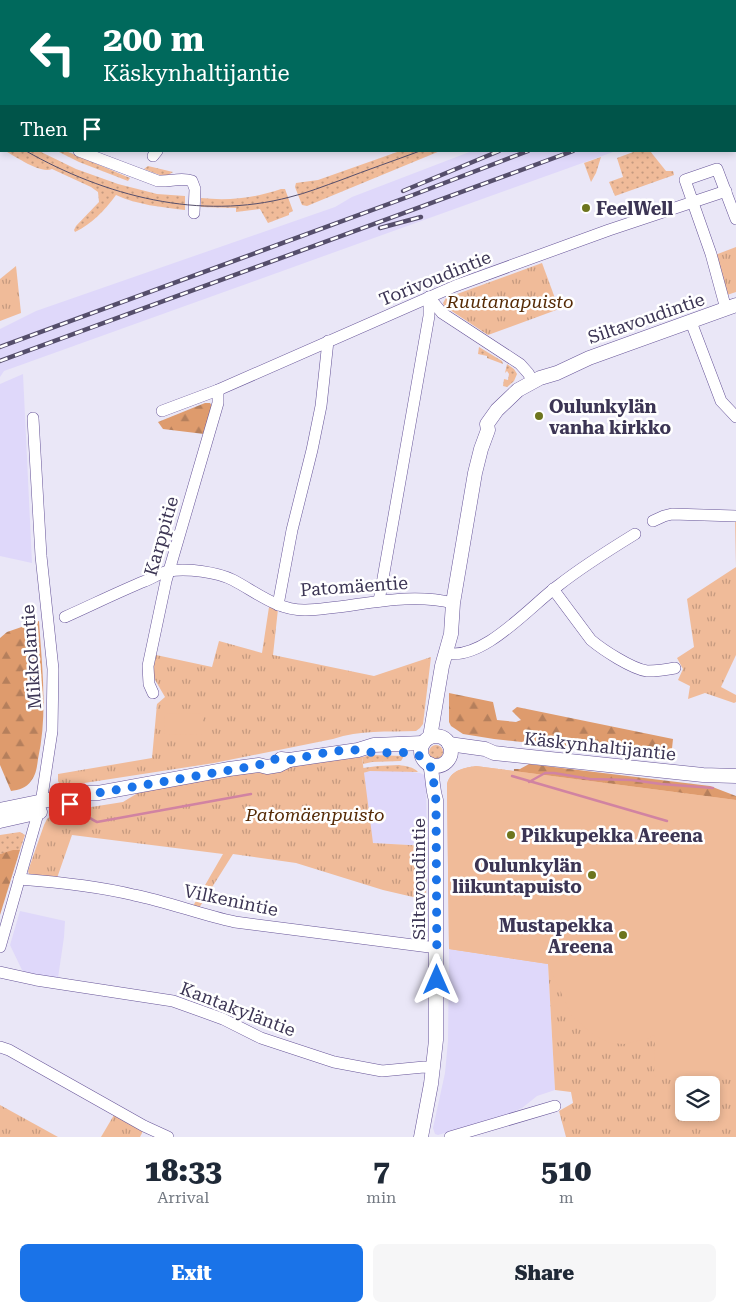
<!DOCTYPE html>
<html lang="en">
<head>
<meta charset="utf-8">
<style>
  :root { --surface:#fff; --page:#f6f6f7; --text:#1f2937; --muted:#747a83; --accent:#1a73e8 }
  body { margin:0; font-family:"Roboto Serif",serif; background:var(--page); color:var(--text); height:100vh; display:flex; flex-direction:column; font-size:19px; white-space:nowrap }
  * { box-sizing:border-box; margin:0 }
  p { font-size:16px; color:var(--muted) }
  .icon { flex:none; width:28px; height:28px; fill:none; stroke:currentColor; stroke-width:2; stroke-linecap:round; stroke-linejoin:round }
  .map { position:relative; height:1137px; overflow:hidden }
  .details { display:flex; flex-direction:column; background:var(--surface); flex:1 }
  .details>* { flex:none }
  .hud { position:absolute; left:0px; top:0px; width:736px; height:152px; box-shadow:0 2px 8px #0003; background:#00695c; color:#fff; overflow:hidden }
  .controls { position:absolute; left:675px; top:1076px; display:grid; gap:10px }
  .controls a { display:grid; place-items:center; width:45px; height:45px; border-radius:8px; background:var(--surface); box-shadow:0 2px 8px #0003; font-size:25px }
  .pin { position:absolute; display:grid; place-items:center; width:42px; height:42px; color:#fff; margin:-21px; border-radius:10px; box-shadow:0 2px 8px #0006 }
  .me { position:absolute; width:55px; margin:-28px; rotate:0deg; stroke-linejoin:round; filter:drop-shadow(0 0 4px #0008) }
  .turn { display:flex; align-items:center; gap:18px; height:105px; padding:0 20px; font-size:22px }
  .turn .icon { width:65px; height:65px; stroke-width:2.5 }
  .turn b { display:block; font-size:35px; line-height:42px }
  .then { display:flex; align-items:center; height:48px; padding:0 20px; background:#0003; gap:10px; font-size:19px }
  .eta { display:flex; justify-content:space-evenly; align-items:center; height:85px; text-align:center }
  .eta b { font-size:30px; font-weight:800; line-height:35px }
  .primary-button { display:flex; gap:10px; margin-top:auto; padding:10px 20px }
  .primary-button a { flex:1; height:58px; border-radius:8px; background:var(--accent); color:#fff; font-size:20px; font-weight:800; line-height:58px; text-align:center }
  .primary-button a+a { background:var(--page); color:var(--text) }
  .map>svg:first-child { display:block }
</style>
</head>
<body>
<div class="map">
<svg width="736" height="1137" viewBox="0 0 736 1137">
  <defs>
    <pattern id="grass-dots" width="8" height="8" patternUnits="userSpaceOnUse" patternTransform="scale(1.25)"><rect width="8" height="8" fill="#f0bb99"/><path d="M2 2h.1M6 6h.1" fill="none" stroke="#c4997f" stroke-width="1.8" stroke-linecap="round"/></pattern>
    <pattern id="forest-firs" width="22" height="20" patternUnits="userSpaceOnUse" patternTransform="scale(1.25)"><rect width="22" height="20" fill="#de9b6d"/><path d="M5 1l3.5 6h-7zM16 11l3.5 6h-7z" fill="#b57f5c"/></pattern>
    <pattern id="park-tufts" width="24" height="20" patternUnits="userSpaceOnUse" patternTransform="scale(1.25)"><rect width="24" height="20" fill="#f0bb99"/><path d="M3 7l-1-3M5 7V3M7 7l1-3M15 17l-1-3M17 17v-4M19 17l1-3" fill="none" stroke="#c4997f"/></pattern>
  </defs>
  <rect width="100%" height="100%" fill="#eae7f7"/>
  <g fill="#dfd8fa">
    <polygon points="472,151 616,151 4,371 0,377 0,329 36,311 335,207 352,197"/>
    <polygon points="23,374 32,563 0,556 0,384"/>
    <polygon points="370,771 403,771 420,773 424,775 426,782 427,846 372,843 363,773"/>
    <polygon points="20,911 65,921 64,937 58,978 27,974 22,970 10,945"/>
    <polygon points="449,949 548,964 555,1090 537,1096 522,1108 507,1115 438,1135 435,1134 433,1128 445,1073 448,1041"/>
  </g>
  <g fill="url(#grass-dots)">
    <path d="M5,151H39L76,169L118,184L157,194L185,196V210C161,207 138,205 116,195C106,209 92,224 75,232L74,230L76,226L99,202L98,192L91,187L52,169C40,174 17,157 5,151Z"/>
    <polygon points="57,151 66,151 130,178 128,181 79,162"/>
    <polygon points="400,151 440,151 307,206 302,205 295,187 296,183 318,180"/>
    <polygon points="636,151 650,151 666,171 673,171 674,175 615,196 609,182 623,177 617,158"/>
    <polygon points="601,157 596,173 591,182 584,163"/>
    <polygon points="148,166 173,172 165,177 144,169"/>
    <path d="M281,189H285L293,211L289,213V215L268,223L260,209L236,212V208L201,207V198C229,201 255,198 281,189Z"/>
    <polygon points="479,347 502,361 503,364 487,358 487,356 478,354"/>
    <polygon points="507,364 514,369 517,374 514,381 507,387 503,386 504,379 508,380 509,374 507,371 505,373"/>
    <circle cx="436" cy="752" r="7"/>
    <polygon points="371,755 404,756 401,761 372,762 363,764 362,757"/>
    <path d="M399,765C405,766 414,767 418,772L370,771L363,773V768L378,766Z"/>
    <polygon points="20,832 25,835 20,850 0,854 0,835"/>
  </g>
  <g fill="url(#forest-firs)">
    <polygon points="10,0 134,0 13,1"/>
    <polygon points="205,403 210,403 212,406 204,434 163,429 158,422"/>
    <path d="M39,621C42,667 48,714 38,759C37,767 36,775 31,781C26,788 19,790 11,791L0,765V638L7,632Z"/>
    <polygon points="449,693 493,702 497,720 516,722 521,720 512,711 517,707 673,739 671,758 494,739 463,734 451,726 449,722"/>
    <polygon points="529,764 710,786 736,796 736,823 513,780 514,769 520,769"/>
    <polygon points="13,850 20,850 0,915 0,854"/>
  </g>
  <g fill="url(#park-tufts)" fill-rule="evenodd">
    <polygon points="664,0 736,0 736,52 735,1 663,1"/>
    <polygon points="736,247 736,292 727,295 715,255"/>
    <polygon points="542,263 559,309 488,335 444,306 443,303 446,298"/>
    <polygon points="16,266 21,313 0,321 0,279"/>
    <polygon points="735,520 736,520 736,655 721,687 736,695 736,702 734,703 705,693 688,699 690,686 678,680 683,669 677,658 694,647 687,599 736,567"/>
    <path d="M269,607L278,609L273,655L374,676L431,657L423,724L420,728L416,731C387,732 360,730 333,739L214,763L65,786L60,785L58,781V774L152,758L157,704L165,697L151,673L156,655L212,667L219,641L262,653Z"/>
    <polygon points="362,757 373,843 427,846 426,900 383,890 296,863 233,854 199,908 193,906 223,854 72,835 57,878 29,874 28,871 44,825 47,819 53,814 66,811 123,802 146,788 331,758"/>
    <path d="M476,766L736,800V1137H566L559,1111L573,1103L571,1092L555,1090L548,964L449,949L447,784C451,770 463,768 476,766ZM684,1085H711V1112H684Z"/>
    <polygon points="0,1105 58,1137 0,1137"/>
    <polygon points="114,1115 143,1131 140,1137 101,1137"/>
  </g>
  <g fill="#f0bb99">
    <polygon points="167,713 202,714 202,735 164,734 165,715"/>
    <path d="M476,766L736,800V1080L654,1076L655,1035L646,1039L624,1044L611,1043L595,1036L572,1016L548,964L449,949L447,784C451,770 463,768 476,766Z"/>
  </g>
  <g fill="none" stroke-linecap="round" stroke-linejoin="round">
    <g stroke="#d183a2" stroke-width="2.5">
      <polyline points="512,776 667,821"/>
      <polyline points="529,782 545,773 554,773 590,779 632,780 661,784 713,788"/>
      <path d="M77,813C85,813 90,819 97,822L251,794"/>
      <polyline points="54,818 65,815"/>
    </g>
    <defs>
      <g id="minor">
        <polyline points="2,0 4,1"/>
        <polyline points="492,0 493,1"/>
        <polyline points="257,1 260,0"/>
        <polyline points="656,1 658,0"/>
        <polyline points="0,111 1,110"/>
        <path d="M79,151L158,181C170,182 181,177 192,181L195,189L194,213"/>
        <polyline points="153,156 157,151"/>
        <polyline points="429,297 442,313 520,364 528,373 533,381"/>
        <polyline points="726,309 711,254 685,180 717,169 736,219"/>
        <polyline points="691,322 721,401 736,417"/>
        <polyline points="162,411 218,390 455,286 609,230 726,191"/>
        <polyline points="653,521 664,516 672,514 736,516"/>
        <path d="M553,589L591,640C603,650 632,669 647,671C656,671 665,670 675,668"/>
        <polyline points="379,601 429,316 429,297"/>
        <polyline points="278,605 292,530 312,450 321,406 328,341"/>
        <path d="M65,617C92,605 118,592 145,581C153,578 161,572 169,571C187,568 217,572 233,580C256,592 278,611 306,610C355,608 404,591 453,603"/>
        <path d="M445,653C483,662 531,605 559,585C583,566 609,550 635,534"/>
        <polyline points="153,693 149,684 148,666 166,581 218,403 218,390"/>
        <path d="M19,879C58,882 97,886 134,895C169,902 201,915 235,922L437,948"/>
        <polyline points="0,947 41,803 52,731 53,669 41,556 33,418"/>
        <polyline points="0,972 36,980 173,1001 223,1019 261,1038 334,1062 382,1071 424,1067 434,1068"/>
        <polyline points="0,1047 9,1050 144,1126 168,1137"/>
        <polyline points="450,1137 555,1106"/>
      </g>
      <g id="major">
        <circle cx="436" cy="751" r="15"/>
        <polyline points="430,737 442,666 451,634 453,603 475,473 481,449 488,430 487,424 497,410 518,390 540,378 557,373 589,358 736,305"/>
        <polyline points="449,744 485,749 494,753 703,775 736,776"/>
        <polyline points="281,759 289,760 358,750 374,745 423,743"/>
        <polyline points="0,810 82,793 98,793 229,769 259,765 267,767 279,765 289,760"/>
        <polyline points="0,821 40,812"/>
        <path d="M421,1137L431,1084L436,1040V800C432,788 433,776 430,764"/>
      </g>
    </defs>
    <use href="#minor" stroke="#665498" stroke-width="12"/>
    <use href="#major" stroke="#665498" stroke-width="15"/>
    <use href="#minor" stroke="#fff" stroke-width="11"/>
    <use href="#major" stroke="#fff" stroke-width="14"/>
    <g stroke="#554e6b" stroke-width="1">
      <polyline points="706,1 707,0"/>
      <polyline points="0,131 1,131"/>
      <path d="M26,151C105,196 200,221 290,197C307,193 324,186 341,180C367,170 393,161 420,151"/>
    </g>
    <defs>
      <g id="rail">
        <polyline points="735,57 736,56"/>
        <polyline points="735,75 736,74"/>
        <polyline points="735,86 736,86"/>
        <polyline points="403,191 499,151"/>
        <polyline points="380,228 421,217"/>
        <polyline points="0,347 413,195 528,151"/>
        <polyline points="0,361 573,151"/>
      </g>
    </defs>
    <use href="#rail" stroke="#554e6b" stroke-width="4.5"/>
    <use href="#rail" stroke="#fff" stroke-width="2.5" stroke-dasharray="8" stroke-linecap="butt"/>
  </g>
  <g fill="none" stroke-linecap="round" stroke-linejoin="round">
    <path stroke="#1a73e8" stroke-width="9" stroke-dasharray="0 16.2" d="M70,804L82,800L98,793L259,765C269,759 277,758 289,760C311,756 335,749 358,750C364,750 370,753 377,753C394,753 421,748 430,766C435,776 433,789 436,800L437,980"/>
  </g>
  <g fill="#6d751e" stroke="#fff" stroke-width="2">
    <circle cx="586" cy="208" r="5"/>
    <circle cx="539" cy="416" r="5"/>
    <circle cx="511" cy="835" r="5"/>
    <circle cx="592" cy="875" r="5"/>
    <circle cx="623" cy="935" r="5"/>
  </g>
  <g text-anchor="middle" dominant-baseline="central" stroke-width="5" stroke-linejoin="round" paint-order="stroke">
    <g font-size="18" font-weight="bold" fill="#3c3554" stroke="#fff" text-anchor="start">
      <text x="596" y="208">FeelWell</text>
      <text x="549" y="406">Oulunkylän<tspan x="549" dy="21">vanha kirkko</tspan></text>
      <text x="521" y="835">Pikkupekka Areena</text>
      <text x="582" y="865" text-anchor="end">Oulunkylän<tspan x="582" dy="21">liikuntapuisto</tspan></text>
      <text x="613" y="925" text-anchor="end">Mustapekka<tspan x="613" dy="21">Areena</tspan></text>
    </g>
    <g font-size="18" fill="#3c3554" stroke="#fff">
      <text transform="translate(435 278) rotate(-22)">Torivoudintie</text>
      <text transform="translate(646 318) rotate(-19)">Siltavoudintie</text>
      <text transform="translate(161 536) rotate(-74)">Karppitie</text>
      <text transform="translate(354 586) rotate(-4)">Patomäentie</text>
      <text transform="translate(31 657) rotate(-94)">Mikkolantie</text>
      <text transform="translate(600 746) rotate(6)">Käskynhaltijantie</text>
      <text transform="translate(418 879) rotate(-90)">Siltavoudintie</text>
      <text transform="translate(231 900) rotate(12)">Vilkenintie</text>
      <text transform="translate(238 1009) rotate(21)">Kantakyläntie</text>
    </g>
    <g font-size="18" font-style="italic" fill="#562b06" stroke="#fff">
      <text x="510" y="301">Ruutanapuisto</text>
      <text x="315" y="814">Patomäenpuisto</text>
    </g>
  </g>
</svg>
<div class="controls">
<a><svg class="icon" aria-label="layers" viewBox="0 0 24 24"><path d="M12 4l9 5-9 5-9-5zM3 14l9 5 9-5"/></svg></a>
</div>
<div class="pin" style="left:70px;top:804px;background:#d93025"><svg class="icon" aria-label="arrive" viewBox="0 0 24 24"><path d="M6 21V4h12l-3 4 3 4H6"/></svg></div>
<svg class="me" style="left:437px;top:980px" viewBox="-20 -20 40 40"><path d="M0-17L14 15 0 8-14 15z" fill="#1a73e8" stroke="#fff" stroke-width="4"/></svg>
<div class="hud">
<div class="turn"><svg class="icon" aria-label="left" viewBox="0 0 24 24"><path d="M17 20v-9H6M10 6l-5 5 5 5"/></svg><div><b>200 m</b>Käskynhaltijantie</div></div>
<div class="then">Then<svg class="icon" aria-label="arrive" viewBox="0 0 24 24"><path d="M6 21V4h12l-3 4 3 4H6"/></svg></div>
</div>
</div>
<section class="details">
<div class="eta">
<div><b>18:33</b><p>Arrival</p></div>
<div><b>7</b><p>min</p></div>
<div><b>510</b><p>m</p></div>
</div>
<div class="primary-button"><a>Exit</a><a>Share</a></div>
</section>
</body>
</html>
